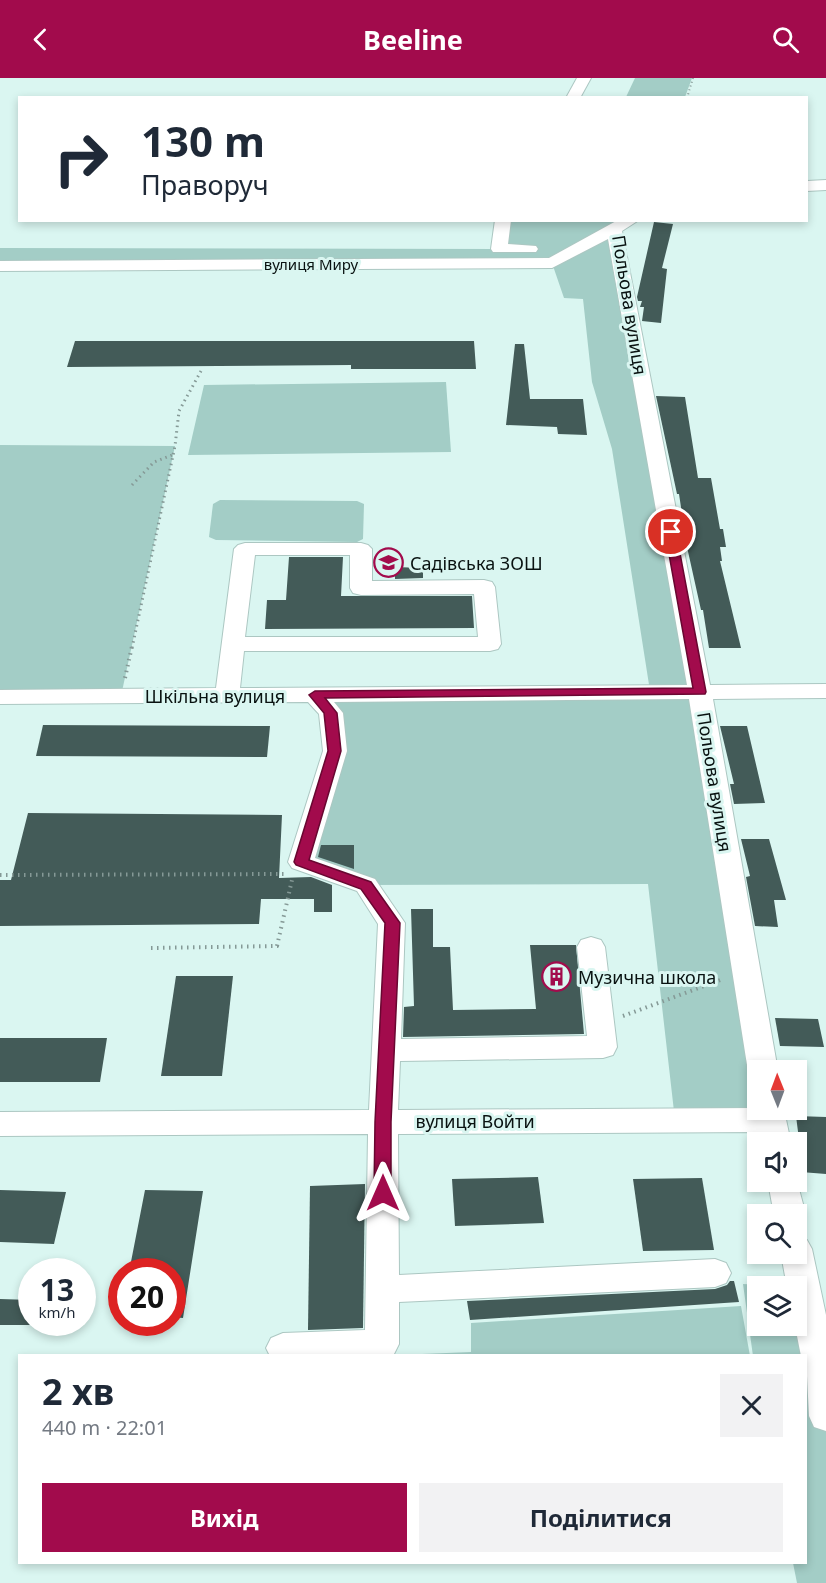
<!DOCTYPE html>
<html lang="uk">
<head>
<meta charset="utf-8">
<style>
  :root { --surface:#fff; --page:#f2f2f3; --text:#1f2937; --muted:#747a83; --accent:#a20b4c }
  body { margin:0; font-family:"Noto Sans",sans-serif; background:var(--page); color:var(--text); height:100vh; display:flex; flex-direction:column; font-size:22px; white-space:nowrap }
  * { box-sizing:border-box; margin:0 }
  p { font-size:20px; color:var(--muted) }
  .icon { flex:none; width:33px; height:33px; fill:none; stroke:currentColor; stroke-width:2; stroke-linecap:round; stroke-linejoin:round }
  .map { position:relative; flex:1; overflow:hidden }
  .panel { position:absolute; left:18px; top:1276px; width:789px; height:210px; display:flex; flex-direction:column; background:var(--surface); border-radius:0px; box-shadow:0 3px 9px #0003 }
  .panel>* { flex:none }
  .hud { position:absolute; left:18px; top:18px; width:790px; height:126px; border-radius:0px; box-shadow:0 3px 9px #0003; background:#fff; color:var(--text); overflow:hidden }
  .needle { width:39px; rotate:359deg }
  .buttons { position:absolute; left:747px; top:982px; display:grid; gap:12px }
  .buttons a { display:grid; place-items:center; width:60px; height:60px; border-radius:0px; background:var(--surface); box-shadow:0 3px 9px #0003; font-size:30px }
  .speed { position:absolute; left:18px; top:1180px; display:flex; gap:12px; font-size:30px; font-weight:700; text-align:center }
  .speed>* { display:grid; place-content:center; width:78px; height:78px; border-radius:50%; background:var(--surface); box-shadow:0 3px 9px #0003; line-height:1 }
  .speed small { font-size:15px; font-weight:400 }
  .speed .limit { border:9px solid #d22; background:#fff; color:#111 }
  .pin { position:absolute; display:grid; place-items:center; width:51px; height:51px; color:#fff; margin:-26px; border:3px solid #fff; border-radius:50%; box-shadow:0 2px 6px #0007 }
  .me { position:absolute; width:66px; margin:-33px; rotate:0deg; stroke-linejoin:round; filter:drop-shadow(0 0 4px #0008) }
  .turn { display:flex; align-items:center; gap:21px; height:126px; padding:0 24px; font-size:27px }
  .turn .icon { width:78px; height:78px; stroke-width:2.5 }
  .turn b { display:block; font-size:42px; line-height:51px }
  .round { display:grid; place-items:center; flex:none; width:63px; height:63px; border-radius:0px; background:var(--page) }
  .overview { display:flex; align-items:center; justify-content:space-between; height:102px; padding:0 24px }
  h1 { font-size:36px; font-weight:700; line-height:45px }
  .cta { display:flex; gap:12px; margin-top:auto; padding:12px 24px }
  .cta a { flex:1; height:69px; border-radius:0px; background:var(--accent); color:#fff; font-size:24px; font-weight:700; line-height:69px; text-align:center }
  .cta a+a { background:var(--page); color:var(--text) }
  header { display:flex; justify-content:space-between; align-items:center; height:78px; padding:0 24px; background:var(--accent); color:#fff; font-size:27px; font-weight:700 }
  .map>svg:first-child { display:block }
</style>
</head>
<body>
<header><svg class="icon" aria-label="back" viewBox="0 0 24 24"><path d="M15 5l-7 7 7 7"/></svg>Beeline<svg class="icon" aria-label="search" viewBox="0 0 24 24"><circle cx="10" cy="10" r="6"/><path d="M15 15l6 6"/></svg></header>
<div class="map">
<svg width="826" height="1505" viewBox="0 0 826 1505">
  <rect width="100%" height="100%" fill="#daf6f1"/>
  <g fill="#a3cdc6" fill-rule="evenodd">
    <polygon points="635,0 692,0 685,19 626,19"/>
    <polygon points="503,143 631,143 614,151 758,993 758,1032 675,1042 648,806 366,807 301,784 335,673 315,617 650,613 612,371 592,304 583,221 564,220 552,185 0,188 0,170 498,171"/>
    <polygon points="446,304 451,374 188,377 204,307"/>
    <polygon points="0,367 175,368 121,618 0,619"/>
    <polygon points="220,422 357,423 364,426 363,461 357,464 216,462 209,459 213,426"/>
    <path d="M743,1206L804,1209L826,1336V1505H797L793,1485H806V1278H753ZM758,1209H796V1248H758Z"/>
    <polygon points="741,1228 750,1278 373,1278 471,1274 471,1245"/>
  </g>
  <g fill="#435b58">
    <polygon points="654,144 673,146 662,190 667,191 661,245 642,243 644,229 640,229 642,223 638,223 637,219"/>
    <polygon points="75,263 474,263 476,291 351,291 351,287 67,289"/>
    <polygon points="515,266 524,266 530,321 583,321 587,357 558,356 557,349 506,347"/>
    <polygon points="656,318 685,319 698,400 711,400 720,451 723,451 726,469 720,469 722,483 720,483 741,570 709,570 703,532 701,532 687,469 679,416 677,416"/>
    <polygon points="289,479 343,479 341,518 472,518 474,550 265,551 267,522 286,522"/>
    <polygon points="395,489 423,490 423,500 395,501"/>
    <polygon points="43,647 270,648 267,679 36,678"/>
    <polygon points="720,648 747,648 765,725 734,726 730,706 734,706"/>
    <polygon points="28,735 282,737 279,800 311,799 332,807 332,834 314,834 314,821 261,821 259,846 0,848 0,802 11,802"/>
    <polygon points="741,761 769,761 786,822 774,822 778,849 755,848 746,799 750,798"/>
    <polygon points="321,767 354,767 354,791 318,779"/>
    <polygon points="411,831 433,831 433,869 450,869 453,932 536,931 530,867 576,867 584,956 403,959 404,929 414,928"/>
    <polygon points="176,898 233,898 222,998 161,998"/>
    <polygon points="775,940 818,941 824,969 780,968"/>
    <polygon points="0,960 107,960 100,1004 0,1004"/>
    <polygon points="796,1038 826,1039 826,1096 801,1094 800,1077 801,1077"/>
    <polygon points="538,1099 544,1145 455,1148 452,1101"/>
    <polygon points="702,1100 714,1172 643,1173 633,1101"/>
    <polygon points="365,1106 363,1250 308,1252 310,1108"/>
    <polygon points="0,1112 66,1114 54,1166 0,1164"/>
    <polygon points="145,1112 203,1113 183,1240 172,1239 172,1194 129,1194"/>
    <polygon points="730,1203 734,1203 739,1224 470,1242 467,1223 715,1211 727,1207"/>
    <polygon points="0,1221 32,1222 32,1247 0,1247"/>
  </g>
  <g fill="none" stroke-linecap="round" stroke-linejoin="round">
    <defs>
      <g id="minor">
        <polygon points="577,0 591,0 580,20 566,20"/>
        <polygon points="826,102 826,112 807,113 807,103"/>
        <polygon points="495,142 511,142 508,166 536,168 538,171 536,174 493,174 491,171"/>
        <path d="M618,142H639L622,153L710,607L826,606V620L713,621L778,993H758V1002L753,1001L748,993L689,621L334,624L343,635L347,673L315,780L375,801L405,845L401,961L587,958L577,869L581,862L591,859L601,862L605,869L617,969L613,977L603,980L400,983L398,1032L755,1030L758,1026V1032H784L791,1065H761L758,1054L398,1056L399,1197L715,1181L726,1185L731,1195L726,1205L715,1209L399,1224V1266L394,1276L270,1278L266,1270L271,1260L283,1255L365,1252L368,1056L0,1058V1034L369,1032L378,846L357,813L292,790L288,784L323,673L319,636L308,624L0,626V612L216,610L234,471L238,467L245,465H361L368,467L372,471V503L484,502L492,504L495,509L501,566L498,571L490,573H244L240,610L687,607L608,161L552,190L0,193V183L549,180ZM255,477H350V510L353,515L361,517L474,516L478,559H245Z"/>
        <polygon points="796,1100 806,1137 801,1146 796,1148 796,1137 774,1137 768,1104 796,1104"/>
        <polygon points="796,1158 807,1162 812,1171 826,1237 826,1353 814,1349 809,1338 806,1278 801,1278 795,1248 796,1209 787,1209 781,1176 796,1176"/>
      </g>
    </defs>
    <use href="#minor" stroke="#acc7c2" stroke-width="2"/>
    <polyline stroke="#859996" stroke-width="2" stroke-dasharray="1 3" stroke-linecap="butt" points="687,20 693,0"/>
    <g stroke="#859996" stroke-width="3" stroke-dasharray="1.5 4" stroke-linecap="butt">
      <polyline points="132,407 154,384 172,377"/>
      <polyline points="132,570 175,368 179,333 201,293"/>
    </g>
    <g stroke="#859996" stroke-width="4" stroke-dasharray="1.5 4.5" stroke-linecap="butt">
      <polyline points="125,600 132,568"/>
      <polyline points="0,797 284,796"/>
      <polyline points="151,870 277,868 292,802"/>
      <polyline points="623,938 723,901"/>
    </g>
    <use href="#minor" fill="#fff" fill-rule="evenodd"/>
  </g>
  <polygon fill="#a20b4c" stroke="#690731" stroke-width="1.5" points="671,451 676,454 706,614 705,616 325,620 337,635 341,673 309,782 371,804 400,845 391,1044 391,1115 389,1120 383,1122 377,1120 374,1115 375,1044 385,845 361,811 296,787 294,784 328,673 324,635 309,617 315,613 693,610 665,454"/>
  <defs>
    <symbol id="school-ring" viewBox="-11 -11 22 22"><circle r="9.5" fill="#daf6f1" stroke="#a20b4c" stroke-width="1.5"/><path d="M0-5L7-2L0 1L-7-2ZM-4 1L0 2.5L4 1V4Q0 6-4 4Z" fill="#a20b4c"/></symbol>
    <symbol id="building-ring" viewBox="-11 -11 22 22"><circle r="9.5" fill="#daf6f1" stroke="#a20b4c" stroke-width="1.5"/><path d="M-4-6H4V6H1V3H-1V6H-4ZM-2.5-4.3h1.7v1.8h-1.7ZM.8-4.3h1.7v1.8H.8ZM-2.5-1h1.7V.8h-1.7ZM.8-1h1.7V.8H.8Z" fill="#a20b4c"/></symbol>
  </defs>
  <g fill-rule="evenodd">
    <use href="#school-ring" x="372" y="468" width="33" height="33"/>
    <use href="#building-ring" x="540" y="882" width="33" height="33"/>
  </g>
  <g text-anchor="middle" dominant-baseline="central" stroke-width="6" stroke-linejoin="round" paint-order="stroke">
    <g font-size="15" fill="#091211" stroke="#daf6f1">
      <text x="311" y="186">вулиця Миру</text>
    </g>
    <g font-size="18" fill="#091211" stroke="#daf6f1">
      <text transform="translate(630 227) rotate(81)">Польова вулиця</text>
      <text x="215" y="618">Шкільна вулиця</text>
      <text transform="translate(715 704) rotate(81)">Польова вулиця</text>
      <text x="475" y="1043">вулиця Войти</text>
    </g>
    <g font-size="18" fill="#091211" stroke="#daf6f1" text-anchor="start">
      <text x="410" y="485">Садівська ЗОШ</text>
      <text x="578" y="899">Музична школа</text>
    </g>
  </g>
</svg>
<div class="buttons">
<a><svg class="needle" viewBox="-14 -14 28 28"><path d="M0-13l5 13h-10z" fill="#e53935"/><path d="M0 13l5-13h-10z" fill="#747a83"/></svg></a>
<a><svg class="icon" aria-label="sound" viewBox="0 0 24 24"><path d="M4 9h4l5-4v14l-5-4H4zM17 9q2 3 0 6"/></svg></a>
<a><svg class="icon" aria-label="search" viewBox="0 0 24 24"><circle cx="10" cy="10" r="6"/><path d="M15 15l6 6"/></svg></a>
<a><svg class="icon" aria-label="layers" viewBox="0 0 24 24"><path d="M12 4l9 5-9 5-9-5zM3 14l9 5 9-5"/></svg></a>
</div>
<div class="speed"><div>13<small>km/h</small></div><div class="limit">20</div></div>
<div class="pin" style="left:671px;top:454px;background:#d93025"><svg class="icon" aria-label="arrive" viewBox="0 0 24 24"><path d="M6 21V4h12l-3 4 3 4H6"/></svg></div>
<svg class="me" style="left:383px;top:1115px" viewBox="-20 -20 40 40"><path d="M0-17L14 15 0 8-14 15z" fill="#a20b4c" stroke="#fff" stroke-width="4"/></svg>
<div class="hud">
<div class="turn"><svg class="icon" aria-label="right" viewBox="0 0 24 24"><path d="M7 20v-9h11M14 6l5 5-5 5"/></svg><div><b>130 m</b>Праворуч</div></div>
</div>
<section class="panel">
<div class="overview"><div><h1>2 хв</h1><p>440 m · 22:01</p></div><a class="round"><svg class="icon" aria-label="close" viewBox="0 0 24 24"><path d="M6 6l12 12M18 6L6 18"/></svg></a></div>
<div class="cta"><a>Вихід</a><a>Поділитися</a></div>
</section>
</div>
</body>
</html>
